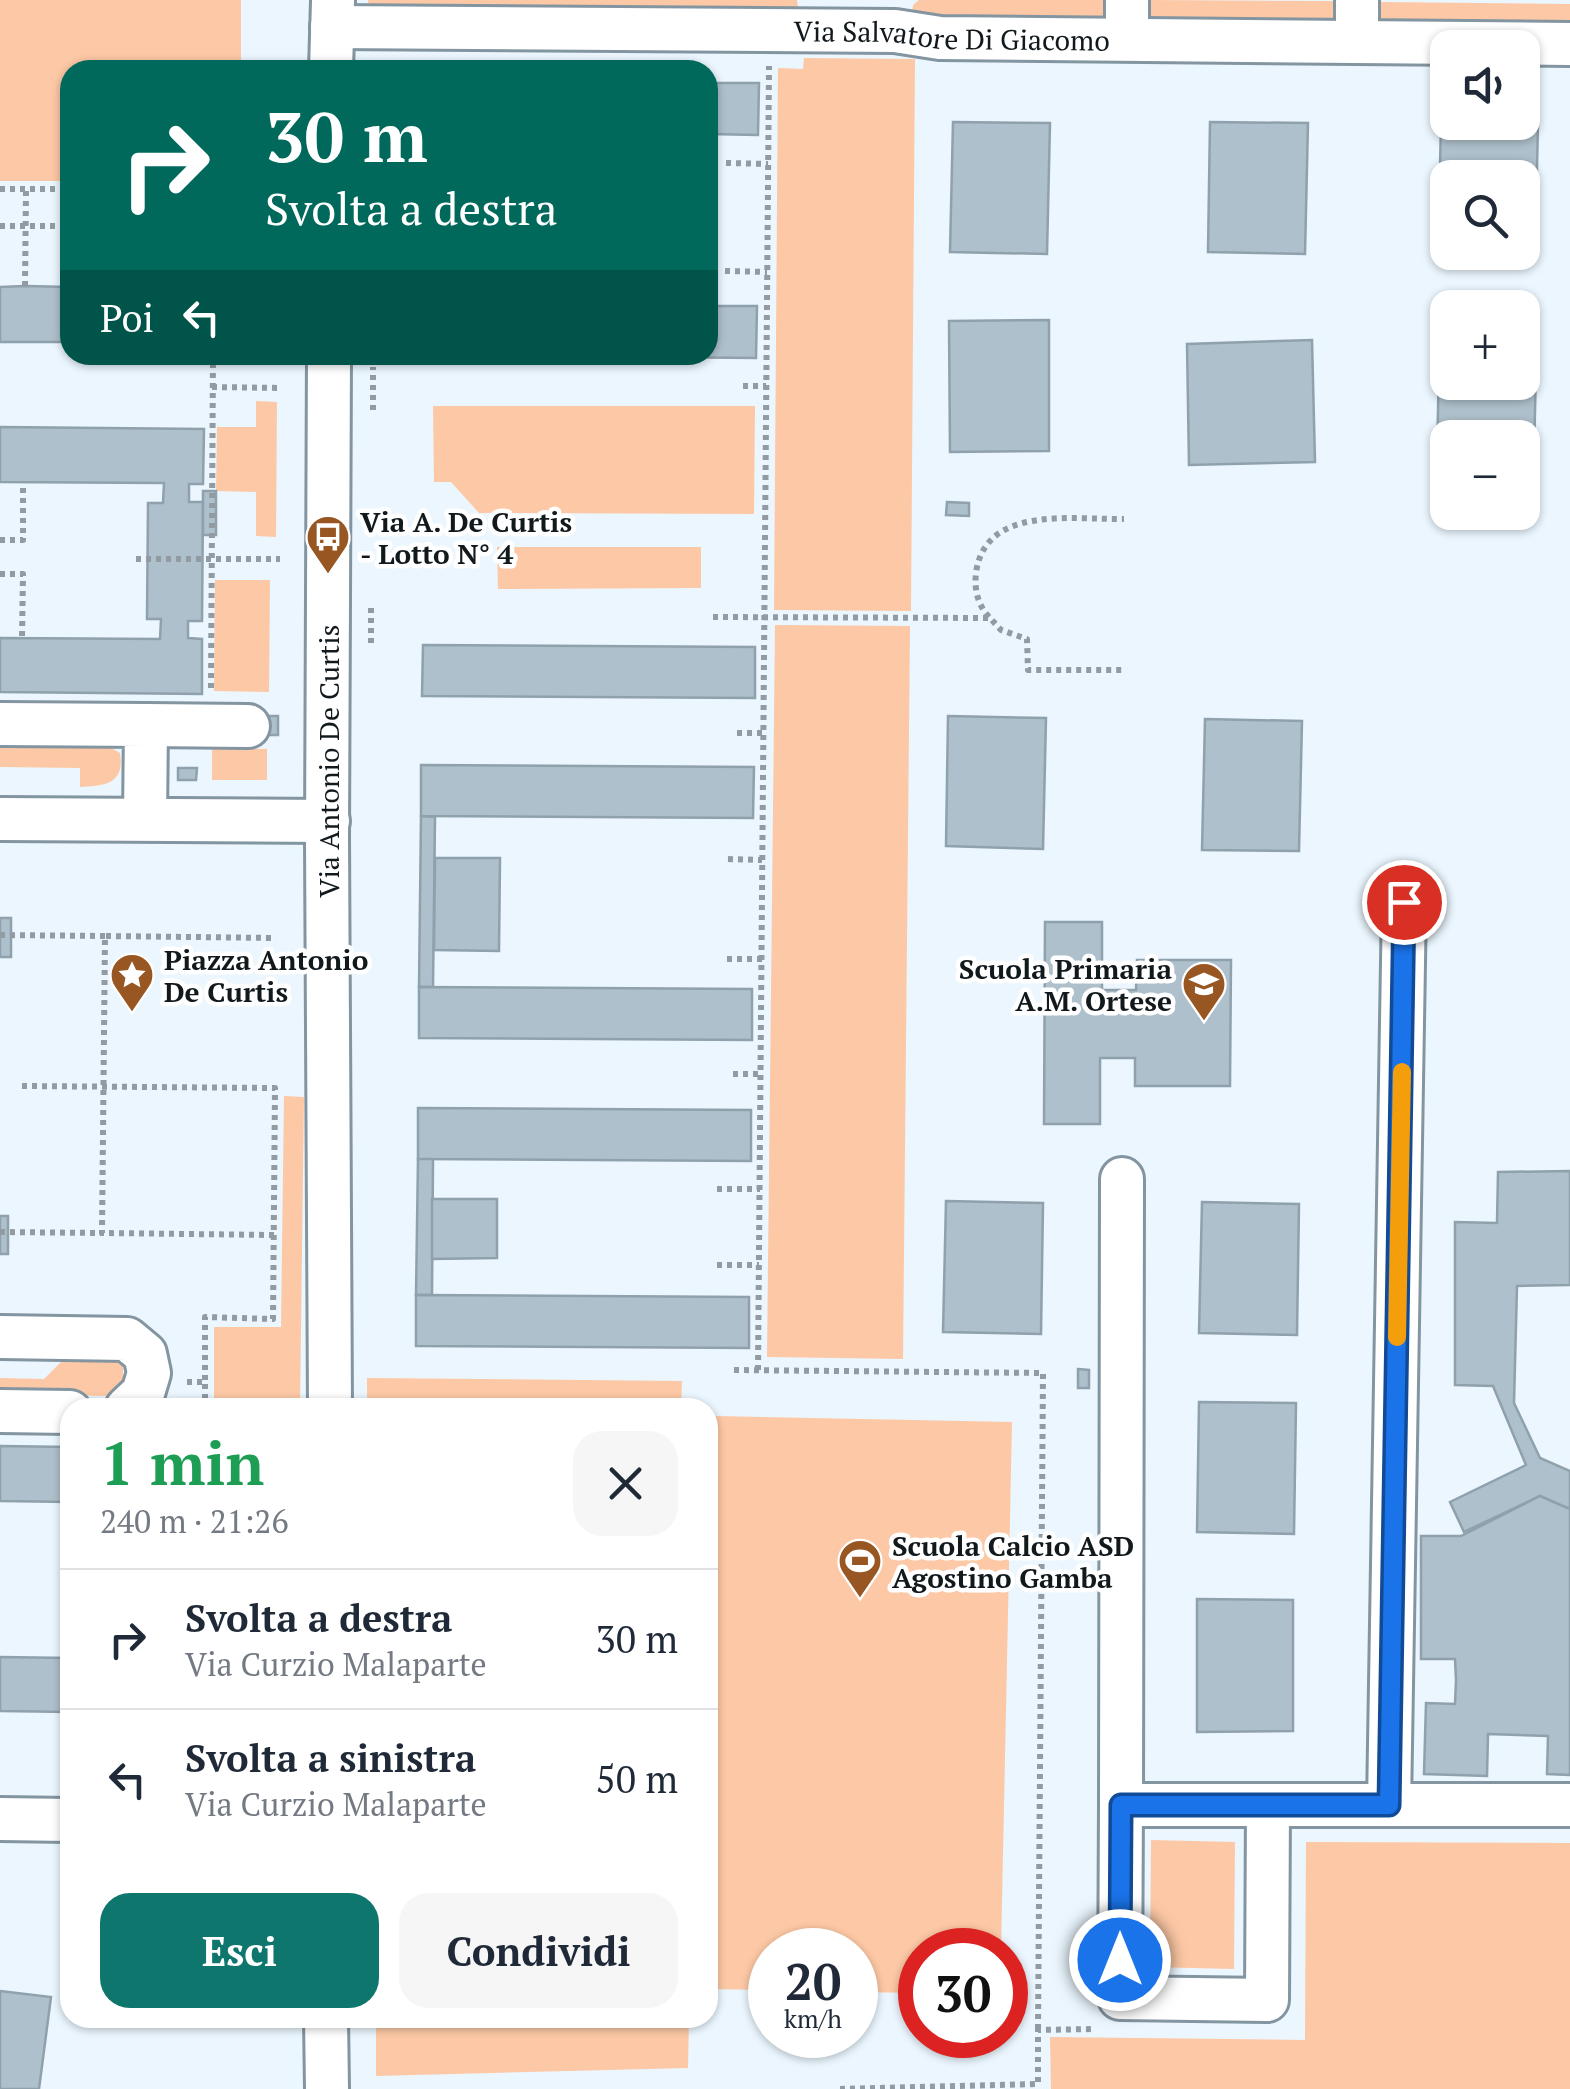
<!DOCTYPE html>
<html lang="it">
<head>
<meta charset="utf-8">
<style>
  :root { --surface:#fff; --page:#f6f6f7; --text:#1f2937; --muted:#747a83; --line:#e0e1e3; --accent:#0f766e }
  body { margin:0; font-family:"PT Serif",serif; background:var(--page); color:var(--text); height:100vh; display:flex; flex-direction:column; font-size:38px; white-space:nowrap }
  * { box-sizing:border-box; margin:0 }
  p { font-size:32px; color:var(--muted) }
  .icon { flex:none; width:55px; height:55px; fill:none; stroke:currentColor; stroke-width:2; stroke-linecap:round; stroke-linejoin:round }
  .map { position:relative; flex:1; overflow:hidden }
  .side { position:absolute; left:60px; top:1398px; width:658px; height:630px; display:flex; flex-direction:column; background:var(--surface); border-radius:30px; box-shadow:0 2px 8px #0004 }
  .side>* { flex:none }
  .hud { position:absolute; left:60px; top:60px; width:658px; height:305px; border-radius:30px; box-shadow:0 2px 8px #0004; background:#00695c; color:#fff; overflow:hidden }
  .tools { position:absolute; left:1430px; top:30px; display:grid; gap:20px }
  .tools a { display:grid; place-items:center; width:110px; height:110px; border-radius:20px; background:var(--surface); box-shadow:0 2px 8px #0004; font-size:50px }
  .speed { position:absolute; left:748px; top:1928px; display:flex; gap:20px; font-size:50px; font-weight:700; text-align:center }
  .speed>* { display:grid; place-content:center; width:130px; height:130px; border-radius:50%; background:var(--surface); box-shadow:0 2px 8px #0004; line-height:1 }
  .speed small { font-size:25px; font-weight:400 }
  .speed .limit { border:15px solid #d22; background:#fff; color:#111 }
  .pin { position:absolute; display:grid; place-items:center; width:85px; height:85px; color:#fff; margin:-42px; border:5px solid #fff; border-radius:50%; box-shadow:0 2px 10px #0007 }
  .me { position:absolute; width:110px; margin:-55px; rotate:0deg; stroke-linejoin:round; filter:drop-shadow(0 0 8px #0008) }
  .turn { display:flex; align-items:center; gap:35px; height:210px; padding:0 40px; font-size:45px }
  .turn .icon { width:130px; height:130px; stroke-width:2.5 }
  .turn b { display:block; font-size:70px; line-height:85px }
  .then { display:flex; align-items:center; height:95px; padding:0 40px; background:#0003; gap:20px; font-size:38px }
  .round { display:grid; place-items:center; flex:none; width:105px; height:105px; border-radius:30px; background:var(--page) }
  .summary { display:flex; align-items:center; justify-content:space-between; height:170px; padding:0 40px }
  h1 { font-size:60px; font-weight:600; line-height:75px; color:#1e9e55 }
  .action { display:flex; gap:20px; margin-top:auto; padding:20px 40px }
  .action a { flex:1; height:115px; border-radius:30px; background:var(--accent); color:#fff; font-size:40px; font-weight:600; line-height:115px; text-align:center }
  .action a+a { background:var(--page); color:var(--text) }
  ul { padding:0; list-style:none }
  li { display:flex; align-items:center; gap:30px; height:140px; padding:0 40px; border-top:2px solid var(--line) }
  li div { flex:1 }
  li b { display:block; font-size:38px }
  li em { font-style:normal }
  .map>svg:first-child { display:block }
</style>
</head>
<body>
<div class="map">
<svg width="1570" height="2089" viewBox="0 0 1570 2089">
  <rect width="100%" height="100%" fill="#ebf6fe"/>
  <g fill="#fdc8a5">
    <polygon points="0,0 241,0 241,70 70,70 70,181 0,181"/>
    <polygon points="368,0 797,0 798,8 788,12 369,8"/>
    <polygon points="919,0 1107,0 1113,12 1103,21 920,21 912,15 913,5"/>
    <polygon points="1149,0 1334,1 1338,11 1338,19 1326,26 1146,19 1144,5"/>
    <polygon points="1381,2 1570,4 1570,26 1380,24 1372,18 1373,6"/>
    <polygon points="804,58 915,59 911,611 774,610 778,68 803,69"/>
    <polygon points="256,401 277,402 276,537 256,536 256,492 216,491 217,427 256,427"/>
    <polygon points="433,406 755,406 754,514 479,513 451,482 434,482"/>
    <polygon points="497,547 701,547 701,588 498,589"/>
    <polygon points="215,580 270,580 269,692 214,691"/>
    <polygon points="775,625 910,626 903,1359 767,1357"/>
    <path d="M0,745L108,746L120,753C125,784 105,786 80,787V768L0,767Z"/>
    <polygon points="212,748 267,749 267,780 212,780"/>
    <polygon points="284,1096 304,1097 300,1407 214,1407 214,1327 281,1327"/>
    <polygon points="73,1350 114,1350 123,1363 123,1387 113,1396 0,1394 0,1378 44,1379"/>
    <polygon points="367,1378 682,1381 681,1407 367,1407"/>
    <polygon points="715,1416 1012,1422 1001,1950 920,1950 920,1993 855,1992 855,1950 770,1950 770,1990 708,1989 708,1776"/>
    <polygon points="1151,1840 1235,1842 1234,1969 1150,1967"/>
    <polygon points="1306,1842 1570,1843 1570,2089 1051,2089 1050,2037 1305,2040"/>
    <polygon points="376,2018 689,2018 688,2068 376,2076"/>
  </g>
  <g fill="#aec0cb" stroke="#8fa1ac" stroke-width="2.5" fill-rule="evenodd">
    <polygon points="708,83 759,83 758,135 708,134"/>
    <polygon points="953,122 1050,123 1047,254 950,252"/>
    <polygon points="1210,122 1308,123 1305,254 1208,252"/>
    <path d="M1441,122L1538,124L1535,255L1438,253ZM1448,178H1522V252H1448Z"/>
    <polygon points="25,286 70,287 70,342 0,342 0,287"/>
    <polygon points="708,306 757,306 756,358 439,355 708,355"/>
    <polygon points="1049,320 1049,451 950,452 949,321"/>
    <polygon points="1440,323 1448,323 1448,382 1522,382 1522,324 1537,325 1534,455 1522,455 1522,438 1448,438 1448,454 1437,454"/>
    <polygon points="1312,340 1315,462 1189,465 1187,344"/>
    <polygon points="0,427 204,429 203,484 189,484 189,502 203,502 202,621 188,621 188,638 202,639 202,694 0,692 0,638 160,639 161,619 147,619 148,503 163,503 164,483 0,482"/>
    <rect x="203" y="491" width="13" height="44"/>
    <polygon points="947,502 969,503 969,516 946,515"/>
    <polygon points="423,645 755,647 755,698 422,696"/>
    <polygon points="256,716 278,716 278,735 255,735"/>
    <polygon points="948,716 1046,718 1043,849 946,846"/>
    <polygon points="1205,719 1302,721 1299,851 1202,850"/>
    <polygon points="421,765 754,767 753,818 421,816"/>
    <polygon points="178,768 197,768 196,780 178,780"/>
    <polygon points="421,816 435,817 433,987 419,987"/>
    <polygon points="435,858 500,858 499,951 434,950"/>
    <rect x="0" y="918" width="11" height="39"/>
    <polygon points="1045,922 1102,922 1102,990 1136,990 1137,960 1231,960 1230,1086 1135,1086 1135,1058 1100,1058 1100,1124 1044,1124"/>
    <polygon points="419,987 752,989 752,1040 419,1038"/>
    <polygon points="418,1108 751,1110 751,1161 418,1159"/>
    <polygon points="418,1159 433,1159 432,1295 416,1295"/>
    <polygon points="1570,1171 1570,1285 1517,1286 1514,1403 1540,1458 1570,1471 1570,1509 1540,1496 1464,1532 1450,1502 1526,1465 1493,1386 1455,1385 1455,1222 1497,1223 1498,1172"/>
    <polygon points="432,1199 497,1199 497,1258 432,1259"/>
    <polygon points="946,1201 1043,1203 1041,1334 943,1332"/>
    <polygon points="1202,1202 1299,1204 1297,1335 1199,1333"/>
    <rect x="0" y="1216" width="8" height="38"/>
    <polygon points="416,1295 749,1297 749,1348 416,1346"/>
    <polygon points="1078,1369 1089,1370 1089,1388 1078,1388"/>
    <polygon points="1199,1402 1296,1403 1294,1534 1197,1532"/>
    <polygon points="0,1446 70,1447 70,1502 0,1501"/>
    <polygon points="1540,1496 1570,1509 1570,1775 1547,1774 1548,1736 1488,1734 1487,1776 1424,1774 1426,1703 1455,1704 1456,1680 1455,1659 1421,1659 1421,1536 1461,1536"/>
    <polygon points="1197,1599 1293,1600 1293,1731 1197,1732"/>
    <polygon points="0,1657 70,1658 70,1712 0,1711"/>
    <polygon points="0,1991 51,1997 39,2089 0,2089"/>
  </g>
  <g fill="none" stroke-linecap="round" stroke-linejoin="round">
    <defs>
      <g id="street">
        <polyline points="1357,0 1357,41"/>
        <path id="s1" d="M332,27L895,31L940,38L1570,44"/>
        <polyline points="1127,39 1127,0"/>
        <polyline points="331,70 333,1"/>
        <polyline points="329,355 327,838 330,1408"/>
        <polyline points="0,724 146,725 145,819"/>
        <polyline points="146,725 248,726"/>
        <polyline points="0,819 328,821"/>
        <polyline points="0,1337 127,1339 145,1354 149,1373 143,1393 127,1408"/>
        <polyline points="0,1411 70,1412"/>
        <polyline points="1121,1805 1122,1179"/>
        <polyline points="1268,1805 1267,2000 1120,1998 1121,1805 1570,1805"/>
        <polyline points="1389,1805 1404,902"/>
        <polyline points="0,1819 70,1820"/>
        <polyline points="326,2018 327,2089"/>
      </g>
    </defs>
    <use href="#street" stroke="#8395a0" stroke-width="48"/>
    <g stroke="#929ba2" stroke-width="6" stroke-dasharray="5 5" stroke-linecap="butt">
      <polyline points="726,163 768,164"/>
      <polyline points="0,189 70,189"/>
      <polyline points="0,226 70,226"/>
      <polyline points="725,271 767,272"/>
      <polyline points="25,286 26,189"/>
      <polyline points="743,386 766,386"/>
      <polyline points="212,387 282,388"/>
      <polyline points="373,410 373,367"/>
      <polyline points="0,540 23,540 23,482"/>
      <polyline points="136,559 280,559"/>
      <polyline points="0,574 23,574 22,638"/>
      <polyline points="713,617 990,618 1001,630 1027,639 1028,670 1123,670"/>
      <path d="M989,617C978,605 974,590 976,573C985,504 1074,520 1124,519"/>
      <polyline points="371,643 371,606"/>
      <polyline points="211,688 213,355"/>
      <polyline points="737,733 763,733"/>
      <polyline points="728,859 762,860"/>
      <polyline points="0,935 105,936"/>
      <polyline points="727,959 762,959"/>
      <polyline points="733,1074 761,1074"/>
      <polyline points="22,1086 275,1088 273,1319 205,1317 205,1382"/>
      <polyline points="717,1189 760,1189"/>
      <polyline points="0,1232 102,1233"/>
      <polyline points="274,1235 102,1233 105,936 276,938"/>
      <polyline points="717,1265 759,1265"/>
      <polyline points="734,1370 1043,1373 1038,2030"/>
      <polyline points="758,1370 769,66"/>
      <polyline points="187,1382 205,1382 205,1408"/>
      <polyline points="840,2089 1038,2084 1038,2030 1094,2029"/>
    </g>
    <use href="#street" stroke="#fff" stroke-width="42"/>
  </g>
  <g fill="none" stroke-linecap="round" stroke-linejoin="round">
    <defs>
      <polyline id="route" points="1120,1960 1121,1805 1389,1805 1404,902"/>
    </defs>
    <use href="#route" stroke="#114b97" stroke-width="25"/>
    <use href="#route" stroke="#1a73e8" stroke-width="18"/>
    <polyline stroke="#f59e0b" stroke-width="18" points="1397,1337 1402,1072"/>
  </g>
  <defs>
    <symbol id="bus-pin" viewBox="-11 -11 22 30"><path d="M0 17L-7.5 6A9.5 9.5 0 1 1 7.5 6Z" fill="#985722" stroke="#fff"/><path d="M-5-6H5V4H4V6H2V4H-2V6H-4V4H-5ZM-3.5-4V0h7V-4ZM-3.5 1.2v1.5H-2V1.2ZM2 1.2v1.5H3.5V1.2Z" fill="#fff"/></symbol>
    <symbol id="sight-pin" viewBox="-11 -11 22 30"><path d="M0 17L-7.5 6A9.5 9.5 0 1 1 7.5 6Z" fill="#985722" stroke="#fff"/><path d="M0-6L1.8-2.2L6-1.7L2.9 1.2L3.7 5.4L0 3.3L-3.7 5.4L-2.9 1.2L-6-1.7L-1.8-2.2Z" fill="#fff"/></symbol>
    <symbol id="school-pin" viewBox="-11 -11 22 30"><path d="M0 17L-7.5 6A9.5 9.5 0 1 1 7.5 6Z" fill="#985722" stroke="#fff"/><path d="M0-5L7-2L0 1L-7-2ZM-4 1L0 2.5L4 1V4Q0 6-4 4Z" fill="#fff"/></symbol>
    <symbol id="stadium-pin" viewBox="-11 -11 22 30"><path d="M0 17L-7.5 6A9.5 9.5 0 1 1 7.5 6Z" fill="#985722" stroke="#fff"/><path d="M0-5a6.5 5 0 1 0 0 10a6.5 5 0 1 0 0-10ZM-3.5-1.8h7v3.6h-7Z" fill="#fff"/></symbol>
  </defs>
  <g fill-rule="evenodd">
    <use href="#bus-pin" x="303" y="512" width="50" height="68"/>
    <use href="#sight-pin" x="107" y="950" width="50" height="68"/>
    <use href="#school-pin" x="1179" y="959" width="50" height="68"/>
    <use href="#stadium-pin" x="835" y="1536" width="50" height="68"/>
  </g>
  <g text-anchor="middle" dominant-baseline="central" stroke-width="9" stroke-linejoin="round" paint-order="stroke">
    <g font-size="28" fill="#12191d" stroke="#fff">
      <text stroke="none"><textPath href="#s1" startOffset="620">Via Salvatore Di Giacomo</textPath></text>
      <text transform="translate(328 761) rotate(-90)">Via Antonio De Curtis</text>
    </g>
    <g font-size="28" font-weight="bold" fill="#12191d" stroke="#fff" text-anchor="start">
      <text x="360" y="521">Via A. De Curtis<tspan x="360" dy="32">- Lotto N° 4</tspan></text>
      <text x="164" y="959">Piazza Antonio<tspan x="164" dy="32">De Curtis</tspan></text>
      <text x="1172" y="968" text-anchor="end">Scuola Primaria<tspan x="1172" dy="32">A.M. Ortese</tspan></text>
      <text x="892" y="1545">Scuola Calcio ASD<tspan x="892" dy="32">Agostino Gamba</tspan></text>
    </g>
  </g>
</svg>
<div class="tools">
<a><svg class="icon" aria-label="sound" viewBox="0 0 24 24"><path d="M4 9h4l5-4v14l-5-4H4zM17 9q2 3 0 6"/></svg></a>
<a><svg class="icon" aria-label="search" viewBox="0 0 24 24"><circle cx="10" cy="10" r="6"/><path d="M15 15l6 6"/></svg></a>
<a>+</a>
<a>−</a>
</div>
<div class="speed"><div>20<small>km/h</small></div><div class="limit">30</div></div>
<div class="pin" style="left:1404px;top:902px;background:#d93025"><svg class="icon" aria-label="arrive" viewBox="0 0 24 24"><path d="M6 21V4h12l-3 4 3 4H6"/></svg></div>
<svg class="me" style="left:1120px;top:1960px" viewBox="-20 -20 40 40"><circle r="17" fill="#1a73e8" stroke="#fff" stroke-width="3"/><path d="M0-11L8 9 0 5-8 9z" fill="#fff"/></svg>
<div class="hud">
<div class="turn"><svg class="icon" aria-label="right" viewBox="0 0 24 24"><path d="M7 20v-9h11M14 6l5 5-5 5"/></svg><div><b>30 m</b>Svolta a destra</div></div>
<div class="then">Poi<svg class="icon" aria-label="left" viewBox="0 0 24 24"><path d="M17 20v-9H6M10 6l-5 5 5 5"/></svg></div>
</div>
<section class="side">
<div class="summary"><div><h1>1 min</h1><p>240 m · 21:26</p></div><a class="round"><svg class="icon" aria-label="close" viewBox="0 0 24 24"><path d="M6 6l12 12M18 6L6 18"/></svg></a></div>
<ul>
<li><svg class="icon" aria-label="right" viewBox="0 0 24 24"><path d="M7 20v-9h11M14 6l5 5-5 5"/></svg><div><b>Svolta a destra</b><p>Via Curzio Malaparte</p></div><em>30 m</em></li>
<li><svg class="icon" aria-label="left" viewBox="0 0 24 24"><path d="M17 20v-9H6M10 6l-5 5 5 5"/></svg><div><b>Svolta a sinistra</b><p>Via Curzio Malaparte</p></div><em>50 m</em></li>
</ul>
<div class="action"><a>Esci</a><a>Condividi</a></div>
</section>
</div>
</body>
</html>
